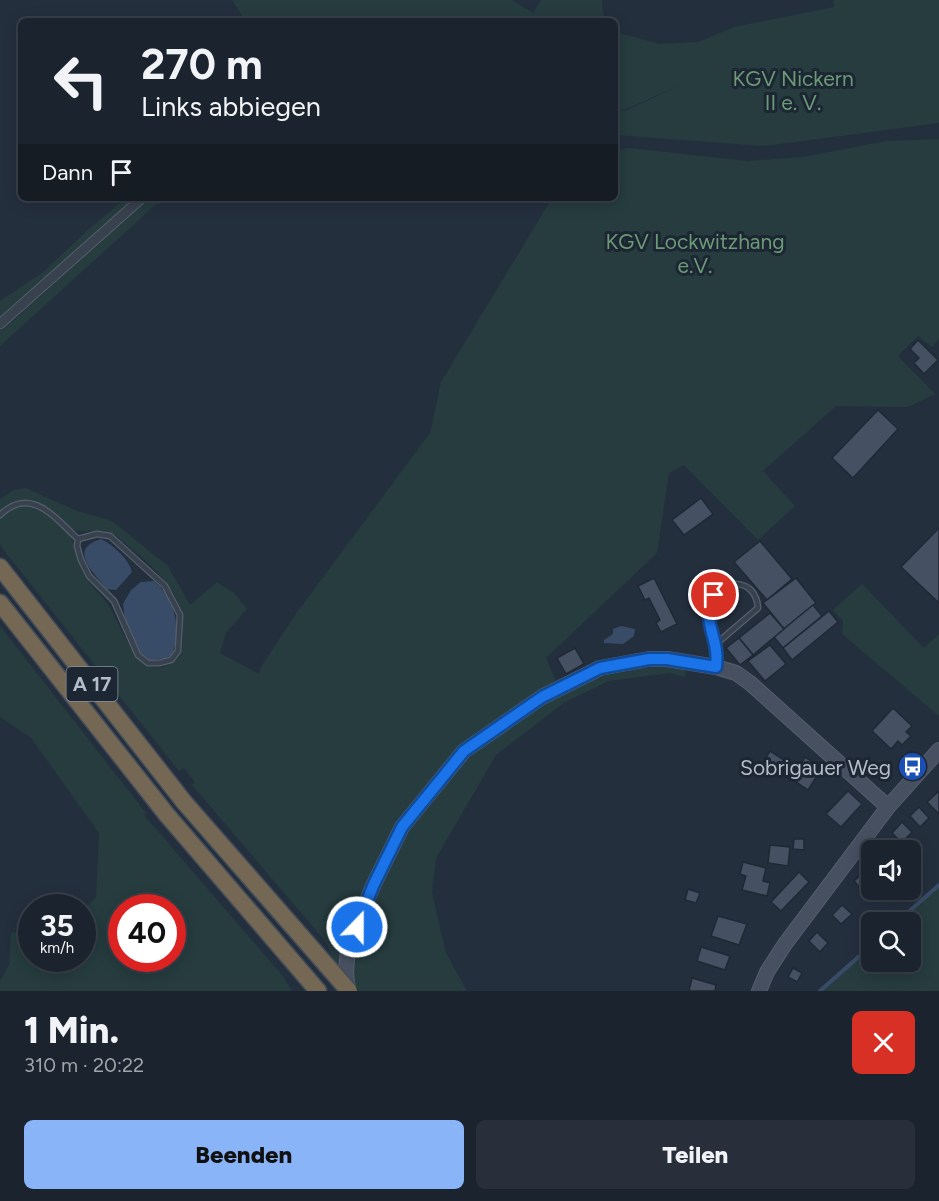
<!DOCTYPE html>
<html lang="de">
<head>
<meta charset="utf-8">
<style>
  :root { --surface:#1b232e; --page:#282f3a; --text:#f1f3f6; --muted:#a0a4aa; --line:#39404a; --accent:#8ab4f8 }
  body { margin:0; font-family:Figtree,sans-serif; background:var(--page); color:var(--text); height:100vh; display:flex; flex-direction:column; font-size:22px; white-space:nowrap }
  * { box-sizing:border-box; margin:0 }
  p { font-size:20px; color:var(--muted) }
  .icon { flex:none; width:33px; height:33px; fill:none; stroke:currentColor; stroke-width:2; stroke-linecap:round; stroke-linejoin:round }
  .map { position:relative; height:991px; overflow:hidden }
  .sheet { display:flex; flex-direction:column; background:var(--surface); flex:1 }
  .sheet>* { flex:none }
  .guide { position:absolute; left:18px; top:18px; width:600px; height:183px; border-radius:9px; box-shadow:0 3px 15px #0003,0 0 0 2px var(--line); background:#1b232e; color:var(--text); overflow:hidden }
  .controls { position:absolute; left:861px; top:840px; display:grid; gap:12px }
  .controls a { display:grid; place-items:center; width:60px; height:60px; border-radius:9px; background:var(--surface); box-shadow:0 3px 15px #0003,0 0 0 2px var(--line); font-size:30px }
  .speed { position:absolute; left:18px; top:894px; display:flex; gap:12px; font-size:30px; font-weight:700; text-align:center }
  .speed>* { display:grid; place-content:center; width:78px; height:78px; border-radius:50%; background:var(--surface); box-shadow:0 3px 15px #0003,0 0 0 2px var(--line); line-height:1 }
  .speed small { font-size:15px; font-weight:400 }
  .speed .limit { border:9px solid #d22; background:#fff; color:#111 }
  .pin { position:absolute; display:grid; place-items:center; width:51px; height:51px; color:#fff; margin:-26px; border:3px solid #fff; border-radius:50%; box-shadow:0 2px 6px #0007 }
  .me { position:absolute; width:66px; margin:-33px; rotate:22deg; stroke-linejoin:round; filter:drop-shadow(0 0 4px #0008) }
  .turn { display:flex; align-items:center; gap:21px; height:126px; padding:0 24px; font-size:27px }
  .turn .icon { width:78px; height:78px; stroke-width:2.5 }
  .turn b { display:block; font-size:42px; line-height:51px }
  .then { display:flex; align-items:center; height:57px; padding:0 24px; background:#0003; gap:12px; font-size:22px }
  .round { display:grid; place-items:center; flex:none; width:63px; height:63px; border-radius:9px; background:var(--page) }
  .head { display:flex; align-items:center; justify-content:space-between; height:102px; padding:0 24px }
  h1 { font-size:36px; font-weight:800; line-height:45px }
  .button { display:flex; gap:12px; margin-top:auto; padding:12px 24px }
  .button a { flex:1; height:69px; border-radius:9px; background:var(--accent); color:#111; font-size:24px; font-weight:800; line-height:69px; text-align:center }
  .button a+a { background:var(--page); color:var(--text) }
  .map>svg:first-child { display:block }
</style>
</head>
<body>
<div class="map">
<svg width="939" height="991" viewBox="0 0 939 991">
  <rect width="100%" height="100%" fill="#242f3e"/>
  <g fill="#263c3f" fill-rule="evenodd">
    <polygon points="232,0 512,0 533,13 541,0 602,0 604,21 250,21 245,20"/>
    <polygon points="833,0 939,0 939,123 765,146 615,135 615,109 625,111 682,84 624,110 615,108 615,32 660,44 698,42 734,27 834,7"/>
    <path d="M939,139V339L932,347L918,336L898,356L935,394L908,407L836,406L763,471L795,506L758,540L684,465L669,473L657,553L546,658L560,691L599,672L679,665L686,666L685,677L670,673L609,681L565,702L496,755L436,858L432,893L446,953L467,991H351L342,980L326,942L192,785L195,782L184,768L179,771L6,553L0,544V519C6,513 14,506 23,505C36,503 60,523 68,533C75,542 78,563 84,575C90,586 100,593 107,603C121,623 140,690 176,660C183,655 183,644 183,635C184,597 166,579 139,555C131,549 123,541 115,535C103,527 87,534 74,530C69,528 64,522 60,518C39,500 25,494 0,511V499L14,490L26,488L77,511L112,521L168,566L190,605L217,582L234,593L247,609L226,633L220,653L259,674L261,667L295,615L430,433L441,382L552,198H615V150L629,148L748,161L803,157L886,141Z"/>
    <polygon points="126,198 137,198 0,317 0,301 42,273 89,229"/>
    <polygon points="149,198 163,198 0,346 0,331 15,319"/>
    <polygon points="862,584 924,648 939,634 939,716 842,634 843,621 833,610"/>
    <path d="M0,626L146,813L144,815L282,975L292,991H0V981L9,965L11,932L31,935L32,958H82L83,910L96,897L99,833L31,738L0,717ZM122,908H172V958H122Z"/>
    <polygon points="939,885 939,991 820,991 871,945 872,962 910,962 910,922 897,922"/>
  </g>
  <g fill="#394c67">
    <path d="M101,539C113,545 129,559 132,572L116,590L107,589C94,573 67,549 101,539Z"/>
    <path d="M154,581C176,600 181,628 172,655L165,658L150,660L141,653L125,619L123,604L131,590L141,582Z"/>
    <polygon points="621,626 635,629 634,636 623,644 604,643 604,640 613,634 613,629"/>
  </g>
  <g fill="none" stroke-linecap="round" stroke-linejoin="round">
    <g stroke="#394c67" stroke-width="4">
      <polyline points="897,922 939,885"/>
      <polyline points="820,991 872,945"/>
    </g>
  </g>
  <g fill="#455162" stroke="#1f2835" stroke-width="1.5">
    <polygon points="918,340 938,360 924,374 914,363 919,358 910,349"/>
    <polygon points="878,410 898,429 853,478 832,458"/>
    <polygon points="701,498 713,514 684,535 672,520"/>
    <polygon points="939,528 939,603 901,567"/>
    <polygon points="760,541 792,579 767,600 734,562"/>
    <polygon points="654,578 677,624 661,632 656,623 660,620 649,598 645,600 638,586"/>
    <polygon points="796,578 816,603 784,629 763,603"/>
    <polygon points="813,605 822,616 783,648 774,637"/>
    <polygon points="829,611 838,622 792,660 783,648"/>
    <polygon points="770,613 784,629 753,655 739,638"/>
    <polygon points="739,638 753,655 740,665 726,648"/>
    <polygon points="770,645 786,664 765,681 748,661"/>
    <polygon points="575,648 584,664 566,674 557,658"/>
    <polygon points="893,708 912,726 906,732 911,736 902,745 898,741 891,749 872,731"/>
    <polygon points="770,751 784,760 775,775 761,766"/>
    <polygon points="805,757 822,768 808,790 792,779"/>
    <polygon points="848,791 862,804 841,827 826,814"/>
    <polygon points="939,791 939,814 927,802"/>
    <polygon points="919,807 929,818 920,827 910,816"/>
    <polygon points="902,822 912,832 902,843 892,833"/>
    <polygon points="794,839 804,839 804,850 793,849"/>
    <polygon points="770,845 790,847 788,866 768,863"/>
    <polygon points="743,862 766,868 763,881 770,883 767,896 742,890 746,876 740,874"/>
    <polygon points="865,871 872,878 872,887 865,893 854,881"/>
    <polygon points="799,872 809,882 781,911 771,902"/>
    <polygon points="688,889 700,893 696,903 685,900"/>
    <polygon points="842,905 852,914 841,924 832,915"/>
    <polygon points="718,916 747,924 739,945 711,936"/>
    <polygon points="817,932 828,943 820,952 809,941"/>
    <polygon points="701,947 730,956 725,970 697,961"/>
    <polygon points="793,968 802,973 797,982 788,977"/>
    <polygon points="692,978 716,985 715,991 689,991"/>
  </g>
  <g fill="none" stroke-linecap="round" stroke-linejoin="round">
    <defs>
      <g id="lane">
        <path d="M0,515C31,485 55,518 78,539"/>
        <polygon points="97,534 110,536 165,586 180,615 178,651 171,660 159,663 148,663 138,655 114,601 89,576 81,560 77,546 78,539"/>
        <path d="M716,664C717,657 718,651 716,645C714,631 704,617 710,603C721,577 756,577 758,608L716,644"/>
      </g>
      <polyline id="street" points="0,324 142,198"/>
      <g id="secondary">
        <polyline points="348,991 346,972 348,947 373,886 402,827 464,751 542,697 600,668 649,659 667,659 716,667 736,673 750,683 888,807"/>
        <polyline points="759,991 767,972 785,944 888,807 939,750"/>
      </g>
      <g id="highway">
        <polyline points="0,567 184,802"/>
        <polyline points="0,603 167,815 318,991"/>
      </g>
    </defs>
    <use href="#lane" stroke="#565f6c" stroke-width="7"/>
    <use href="#street" stroke="#565f6c" stroke-width="11"/>
    <use href="#secondary" stroke="#565f6c" stroke-width="16"/>
    <use href="#highway" stroke="#434c59" stroke-width="19"/>
    <use href="#lane" stroke="#38414e" stroke-width="4.5"/>
    <use href="#street" stroke="#38414e" stroke-width="9"/>
    <use href="#secondary" stroke="#465061" stroke-width="14"/>
    <use href="#highway" stroke="#746855" stroke-width="16"/>
    <defs>
      <polyline id="highway-bridge" points="184,802 349,991"/>
    </defs>
    <use href="#highway-bridge" stroke="#434c59" stroke-width="19" stroke-linecap="butt"/>
    <use href="#highway-bridge" stroke="#746855" stroke-width="16"/>
  </g>
  <g fill="none" stroke-linecap="round" stroke-linejoin="round">
    <defs>
      <path id="route" d="M357,927L373,886L402,827L464,751L542,697L600,668L649,659H667L716,667C720,637 700,621 714,595"/>
    </defs>
    <use href="#route" stroke="#114b97" stroke-width="15"/>
    <use href="#route" stroke="#1a73e8" stroke-width="10"/>
  </g>
  <defs>
    <symbol id="bus-disc" viewBox="-11 -11 22 22"><circle r="9.5" fill="#1a4fb4" stroke="#1d2633"/><path d="M-5-6H5V4H4V6H2V4H-2V6H-4V4H-5ZM-3.5-4V0h7V-4ZM-3.5 1.2v1.5H-2V1.2ZM2 1.2v1.5H3.5V1.2Z" fill="#fff"/></symbol>
  </defs>
  <g fill-rule="evenodd">
    <use href="#bus-disc" x="896" y="750" width="33" height="33"/>
  </g>
  <g text-anchor="middle" dominant-baseline="central" stroke-width="6" stroke-linejoin="round" paint-order="stroke">
    <rect fill="#1d2633" stroke="#878f9c" stroke-width="1.5" x="66.5" y="667" width="51" height="34" rx="4.5"/>
    <g font-size="20" font-weight="bold" fill="#b4bcc9">
      <text x="92" y="684">A 17</text>
    </g>
    <g font-size="21" fill="#6b9a76" stroke="#1d2633">
      <text x="793" y="78">KGV Nickern<tspan x="793" dy="24">II e. V.</tspan></text>
      <text x="695" y="241">KGV Lockwitzhang<tspan x="695" dy="24">e.V.</tspan></text>
    </g>
    <g font-size="21" fill="#b4bcc9" stroke="#1d2633" text-anchor="end">
      <text x="891" y="767">Sobrigauer Weg</text>
    </g>
  </g>
</svg>
<div class="controls">
<a><svg class="icon" aria-label="sound" viewBox="0 0 24 24"><path d="M4 9h4l5-4v14l-5-4H4zM17 9q2 3 0 6"/></svg></a>
<a><svg class="icon" aria-label="search" viewBox="0 0 24 24"><circle cx="10" cy="10" r="6"/><path d="M15 15l6 6"/></svg></a>
</div>
<div class="speed"><div>35<small>km/h</small></div><div class="limit">40</div></div>
<div class="pin" style="left:714px;top:595px;background:#d93025"><svg class="icon" aria-label="arrive" viewBox="0 0 24 24"><path d="M6 21V4h12l-3 4 3 4H6"/></svg></div>
<svg class="me" style="left:357px;top:927px" viewBox="-20 -20 40 40"><circle r="17" fill="#1a73e8" stroke="#fff" stroke-width="3"/><path d="M0-11L8 9 0 5-8 9z" fill="#fff"/></svg>
<div class="guide">
<div class="turn"><svg class="icon" aria-label="left" viewBox="0 0 24 24"><path d="M17 20v-9H6M10 6l-5 5 5 5"/></svg><div><b>270 m</b>Links abbiegen</div></div>
<div class="then">Dann<svg class="icon" aria-label="arrive" viewBox="0 0 24 24"><path d="M6 21V4h12l-3 4 3 4H6"/></svg></div>
</div>
</div>
<section class="sheet">
<div class="head"><div><h1>1 Min.</h1><p>310 m · 20:22</p></div><a class="round" style="background:#d93025;color:#fff"><svg class="icon" aria-label="close" viewBox="0 0 24 24"><path d="M6 6l12 12M18 6L6 18"/></svg></a></div>
<div class="button"><a>Beenden</a><a>Teilen</a></div>
</section>
</body>
</html>
